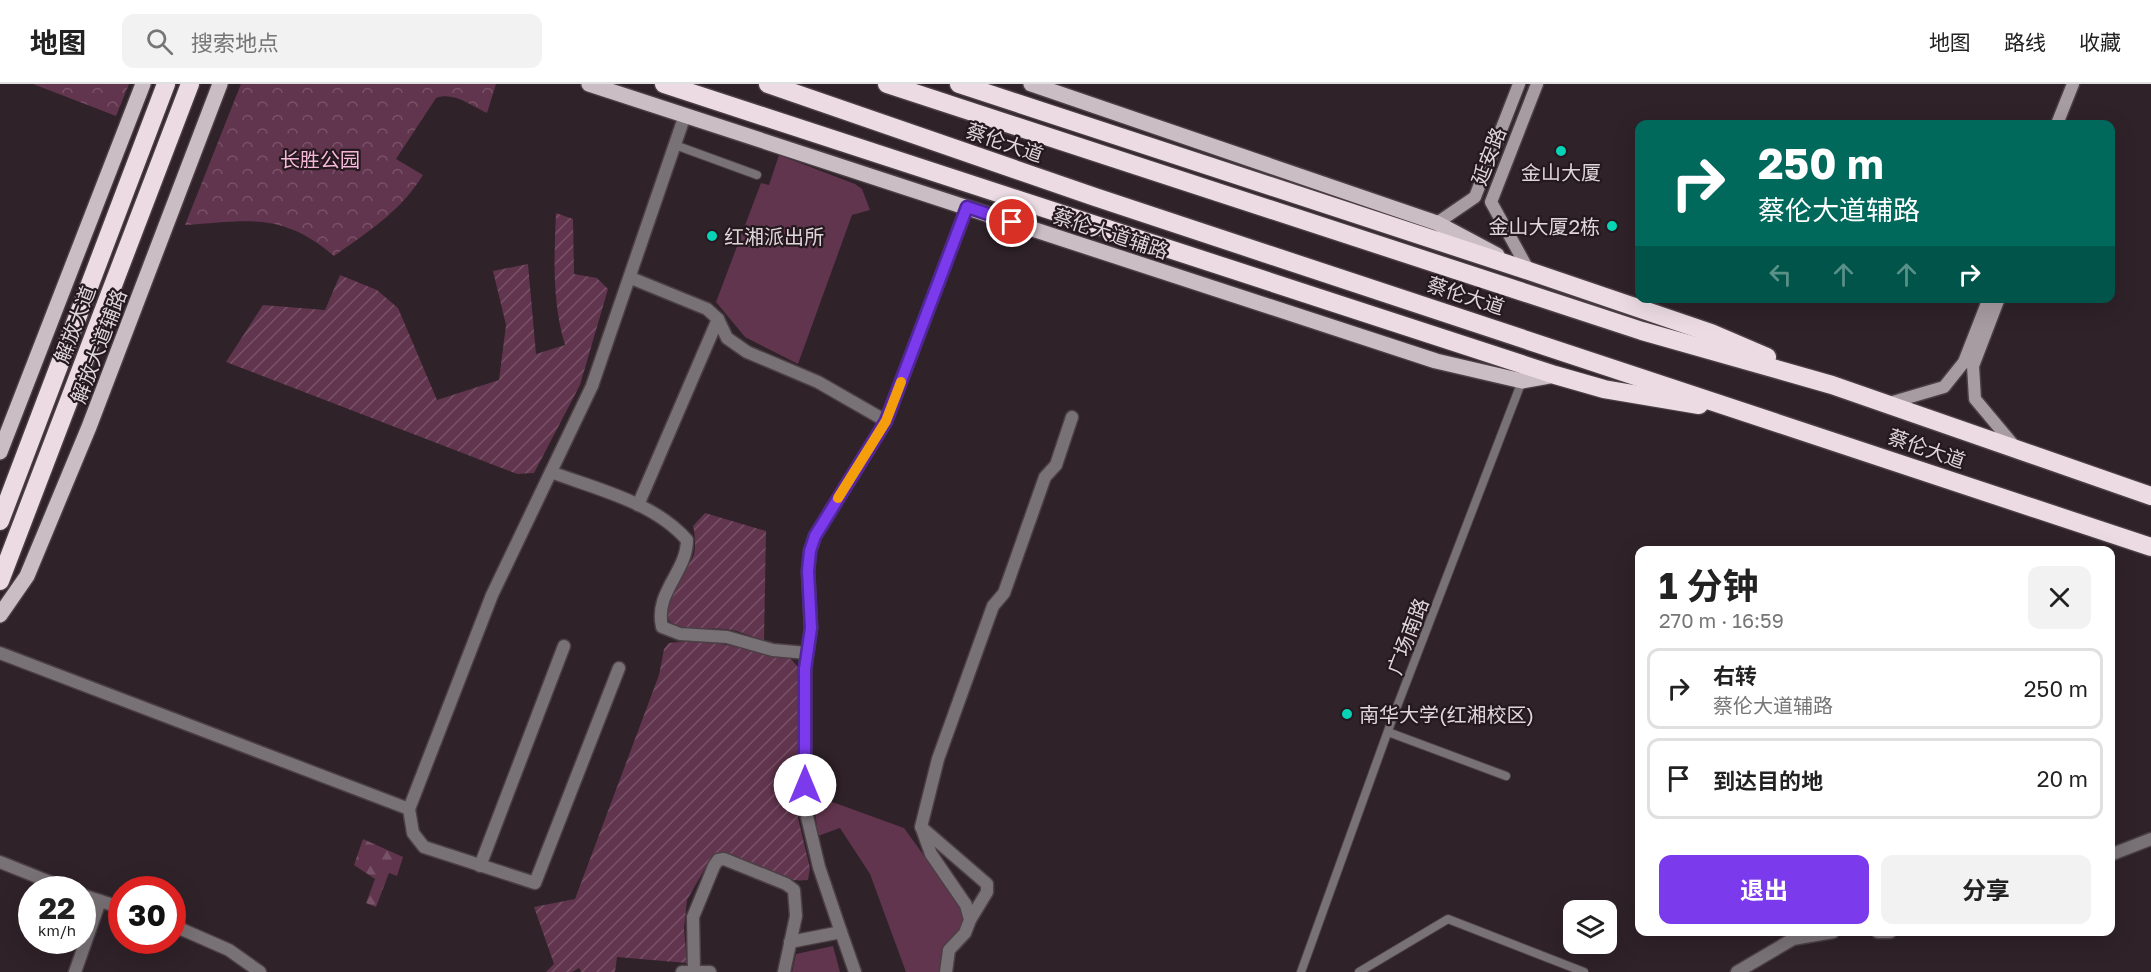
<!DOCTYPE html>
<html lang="zh">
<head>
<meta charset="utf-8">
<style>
  :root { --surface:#fff; --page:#f2f2f2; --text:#222; --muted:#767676; --line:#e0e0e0; --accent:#7c3aed }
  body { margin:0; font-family:"Golos Text","Noto Sans SC",sans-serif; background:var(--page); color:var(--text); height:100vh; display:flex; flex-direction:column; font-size:22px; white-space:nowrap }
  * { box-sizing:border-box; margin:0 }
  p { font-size:20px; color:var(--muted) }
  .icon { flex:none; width:33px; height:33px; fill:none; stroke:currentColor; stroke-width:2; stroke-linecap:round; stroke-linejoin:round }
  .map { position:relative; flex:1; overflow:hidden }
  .sheet { position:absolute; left:1635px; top:462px; width:480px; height:390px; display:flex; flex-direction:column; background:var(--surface); border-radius:12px; box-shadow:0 6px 24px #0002 }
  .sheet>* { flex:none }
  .hud { position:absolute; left:1635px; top:36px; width:480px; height:183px; border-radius:12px; box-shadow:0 6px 24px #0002; background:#00695c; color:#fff; overflow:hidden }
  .tools { position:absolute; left:1563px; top:816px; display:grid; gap:12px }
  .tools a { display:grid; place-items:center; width:54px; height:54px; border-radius:12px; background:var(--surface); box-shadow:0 6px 24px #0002; font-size:30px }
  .speed { position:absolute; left:18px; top:792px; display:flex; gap:12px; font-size:30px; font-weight:700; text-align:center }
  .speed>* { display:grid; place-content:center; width:78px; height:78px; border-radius:50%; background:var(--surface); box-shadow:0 6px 24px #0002; line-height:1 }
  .speed small { font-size:15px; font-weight:400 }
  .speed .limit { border:9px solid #d22; background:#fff; color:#111 }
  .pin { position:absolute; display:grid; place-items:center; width:51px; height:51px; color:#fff; margin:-26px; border:3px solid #fff; border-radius:50%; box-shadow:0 2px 6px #0007 }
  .me { position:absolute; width:66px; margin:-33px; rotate:0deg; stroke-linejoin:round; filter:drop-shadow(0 0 4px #0008) }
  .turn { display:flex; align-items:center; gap:21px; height:126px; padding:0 24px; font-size:27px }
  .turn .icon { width:78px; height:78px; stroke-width:2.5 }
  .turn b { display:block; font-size:42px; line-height:51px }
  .lanes { display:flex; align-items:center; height:57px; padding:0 24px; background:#0003; justify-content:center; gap:30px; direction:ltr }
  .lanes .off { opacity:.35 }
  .round { display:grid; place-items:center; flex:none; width:63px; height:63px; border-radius:12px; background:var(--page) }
  .head { display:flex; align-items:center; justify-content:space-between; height:102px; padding:0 24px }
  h1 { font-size:36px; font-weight:700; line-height:45px }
  .button { display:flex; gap:12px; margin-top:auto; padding:12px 24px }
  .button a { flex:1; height:69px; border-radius:12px; background:var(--accent); color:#fff; font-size:24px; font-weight:700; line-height:69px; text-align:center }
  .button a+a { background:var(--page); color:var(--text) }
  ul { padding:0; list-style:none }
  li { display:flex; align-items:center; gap:18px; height:81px; margin:0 12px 9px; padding:0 12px; border:3px solid var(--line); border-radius:12px }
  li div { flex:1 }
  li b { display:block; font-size:22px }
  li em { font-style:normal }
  header { display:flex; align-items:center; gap:36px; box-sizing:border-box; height:84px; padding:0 30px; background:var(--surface); border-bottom:2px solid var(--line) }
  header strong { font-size:28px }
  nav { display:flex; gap:33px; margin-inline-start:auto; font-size:21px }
  .search { width:420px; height:54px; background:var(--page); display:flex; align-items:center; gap:15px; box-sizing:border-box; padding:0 21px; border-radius:12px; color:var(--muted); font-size:22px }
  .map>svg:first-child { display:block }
</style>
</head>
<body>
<header>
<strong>地图</strong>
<div class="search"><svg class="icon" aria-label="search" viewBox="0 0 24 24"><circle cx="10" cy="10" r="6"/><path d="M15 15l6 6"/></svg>搜索地点</div>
<nav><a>地图</a><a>路线</a><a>收藏</a></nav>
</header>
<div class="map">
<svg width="2151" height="888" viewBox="0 0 2151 888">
  <defs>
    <pattern id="forest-firs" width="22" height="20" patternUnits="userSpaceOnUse" patternTransform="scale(1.5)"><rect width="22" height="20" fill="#62354e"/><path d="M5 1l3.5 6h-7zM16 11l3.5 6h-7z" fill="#785267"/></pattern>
    <pattern id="park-crowns" width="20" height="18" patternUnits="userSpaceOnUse" patternTransform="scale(1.5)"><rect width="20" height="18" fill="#62354e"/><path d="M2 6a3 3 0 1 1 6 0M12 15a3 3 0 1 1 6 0" fill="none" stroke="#785267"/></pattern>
    <pattern id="garden-furrows" width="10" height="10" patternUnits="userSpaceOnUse" patternTransform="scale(1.5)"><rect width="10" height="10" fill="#62354e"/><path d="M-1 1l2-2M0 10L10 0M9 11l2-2" fill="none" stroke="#785267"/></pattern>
  </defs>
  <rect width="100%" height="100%" fill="#2f2229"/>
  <g fill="#62354e">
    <polygon points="779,71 855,100 862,105 870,126 852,131 798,280 745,253 716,218 761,99 769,101"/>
    <polygon points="813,711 904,744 962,824 966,837 941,888 906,888 870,790 840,744 818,752"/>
    <polygon points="833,862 840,888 792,888 796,870"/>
  </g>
  <polygon fill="url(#forest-firs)" points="363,755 403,773 397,792 389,789 376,823 366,819 375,795 354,781"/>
  <g fill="url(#park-crowns)">
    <polygon points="33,0 129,0 116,32"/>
    <path d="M241,0H496L487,29C472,22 453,7 436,14L396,75L423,91C401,127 368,148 334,172C282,127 247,137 185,141Z"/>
  </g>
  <g fill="url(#garden-furrows)">
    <path d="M556,129L573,135L574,190L597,194L608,205L580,301L534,389L517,390L226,278L263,221L325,226L340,191L377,206L398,224L437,316L499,296L506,241L493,187L528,180L536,270L565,261C552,218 554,174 556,129Z"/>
    <path d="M705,429L766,447L764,558C752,552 738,546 724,545C708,543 695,549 678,543C647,531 690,485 694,470C696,461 695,451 693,442Z"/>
    <path d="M699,556L782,571L792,576L798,583V734L810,784L808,796C770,801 745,766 712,772L687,816L684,844L687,879L617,873L615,888H581L579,884L572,888H546L554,880L534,823L575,815L659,591L664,565L669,559Z"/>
  </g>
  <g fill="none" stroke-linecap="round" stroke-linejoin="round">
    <defs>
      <g id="lane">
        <polyline points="675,61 757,91"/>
        <polyline points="1388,648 1506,692"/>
        <polyline points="1301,888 1393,633 1522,297"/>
        <polyline points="1359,888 1448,835 1584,888"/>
      </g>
      <g id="street">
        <polyline points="631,194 707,225 718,235 727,254 747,268 818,298 886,337"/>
        <path d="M551,388C596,405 654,418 687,456C687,488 654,508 662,543L680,550L727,553L773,566L807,569"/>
        <polyline points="638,421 718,235"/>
        <polyline points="0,569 409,725 492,511 592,302 685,31"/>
        <polyline points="409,725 413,749 424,763 535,799 619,584"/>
        <polyline points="922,745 931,770 966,821 970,836 965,849 949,866 946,888"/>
        <polyline points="2110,771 2151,755"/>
        <polyline points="0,778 70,806"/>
        <polyline points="480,782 564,562"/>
        <polyline points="82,811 122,824"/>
        <polyline points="970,836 987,808 987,800 921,743 938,675 993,522 1004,509 1045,393 1056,381 1072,333"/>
        <polyline points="172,841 229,866 260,888"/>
        <polyline points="841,848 855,888"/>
        <polyline points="1878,848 1890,848"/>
        <polyline points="790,858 841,848 819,783 805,724 805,585 811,544 808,487 810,467 815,452 886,337 967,123"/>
        <polyline points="75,888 100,817"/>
        <polyline points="682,888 710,888"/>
        <polyline points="694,888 693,833 714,782 718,776 724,775 786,800 794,806 796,832 784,888"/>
        <polyline points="1737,888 1793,855 1833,848"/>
      </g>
      <g id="secondary">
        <polyline points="2057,40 2073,0"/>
        <polyline points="1437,139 1475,113 1519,0"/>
        <polyline points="1529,187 1491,118 1537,0"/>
        <polyline points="1999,214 1973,282 1975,315 2016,364"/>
        <polyline points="1886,320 1944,303 1964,278 1989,214"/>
      </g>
      <g id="primary">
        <polyline points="589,0 1436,277 1522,297 1555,291"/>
        <polyline points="1031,0 1437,139 1497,171"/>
        <polyline points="0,368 143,0"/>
        <polyline points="0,531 27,492 89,343 220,0"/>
      </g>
      <g id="highway">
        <polyline points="664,0 1555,291 1604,305 1699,321"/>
        <polyline points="768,0 1095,113 2151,463"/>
        <polyline points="887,0 1642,247 1832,301 2151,412"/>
        <polyline points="959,0 1529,187 1711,249 1767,273"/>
        <polyline points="0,437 166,0"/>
        <polyline points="0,497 190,0"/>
      </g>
    </defs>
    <use href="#lane" stroke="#4b3f45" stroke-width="10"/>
    <use href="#street" stroke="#4b3f45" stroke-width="15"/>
    <use href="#secondary" stroke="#4b3f45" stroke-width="15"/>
    <use href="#primary" stroke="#4b3f45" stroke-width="18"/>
    <use href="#highway" stroke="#4b3f45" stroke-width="21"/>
    <use href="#lane" stroke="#787175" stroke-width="8"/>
    <use href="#street" stroke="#787175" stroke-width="12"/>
    <use href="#secondary" stroke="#a79ca1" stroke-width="12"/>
    <use href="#primary" stroke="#cbbdc4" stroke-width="15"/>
    <use href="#highway" stroke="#ecdbe3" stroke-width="18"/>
  </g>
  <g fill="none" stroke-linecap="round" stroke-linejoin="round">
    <defs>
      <polyline id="route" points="805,701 805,585 811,544 808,487 810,467 815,452 886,337 967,123 1012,138"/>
    </defs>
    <use href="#route" stroke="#51269a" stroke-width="15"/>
    <use href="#route" stroke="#7c3aed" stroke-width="10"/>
    <polyline stroke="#f59e0b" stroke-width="10" points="838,414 886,337 901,298"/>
  </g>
  <g fill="#05d5b6" stroke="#25191f" stroke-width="2">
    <circle cx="1561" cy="67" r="6"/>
    <circle cx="1612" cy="142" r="6"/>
    <circle cx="712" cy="152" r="6"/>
    <circle cx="1347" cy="630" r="6"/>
  </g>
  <g text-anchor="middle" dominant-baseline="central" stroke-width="4.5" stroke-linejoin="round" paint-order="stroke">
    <g font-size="20" fill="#dfd6da" stroke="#25191f">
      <text transform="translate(1005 58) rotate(19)">蔡伦大道</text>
      <text transform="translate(1488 72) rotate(-69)">延安路</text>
      <text transform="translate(1111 149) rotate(18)">蔡伦大道辅路</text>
      <text transform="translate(1466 211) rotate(18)">蔡伦大道</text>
      <text transform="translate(74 240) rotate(-69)">解放大道</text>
      <text transform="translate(98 262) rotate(-69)">解放大道辅路</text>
      <text transform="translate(1927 364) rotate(19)">蔡伦大道</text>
      <text transform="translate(1407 552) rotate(-69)">广场南路</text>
    </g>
    <g font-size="20" fill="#f6b8d9" stroke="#25191f">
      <text x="320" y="75">长胜公园</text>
    </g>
    <g font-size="20" fill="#dfd6da" stroke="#25191f" text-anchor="start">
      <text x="1561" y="88" text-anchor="middle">金山大厦</text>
      <text x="1600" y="142" text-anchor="end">金山大厦2栋</text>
      <text x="724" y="152">红湘派出所</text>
      <text x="1359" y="630">南华大学(红湘校区)</text>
    </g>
  </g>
</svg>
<div class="tools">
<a><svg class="icon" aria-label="layers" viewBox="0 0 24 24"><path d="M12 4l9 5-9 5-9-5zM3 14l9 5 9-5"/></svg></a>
</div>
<div class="speed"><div>22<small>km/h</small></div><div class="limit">30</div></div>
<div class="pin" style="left:1012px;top:138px;background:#d93025"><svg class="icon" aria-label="arrive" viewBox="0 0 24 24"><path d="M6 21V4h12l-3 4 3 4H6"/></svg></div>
<svg class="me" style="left:805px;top:701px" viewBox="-20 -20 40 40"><circle r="19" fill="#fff"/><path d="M0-13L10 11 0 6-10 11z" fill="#7c3aed"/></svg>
<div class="hud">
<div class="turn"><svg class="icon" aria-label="right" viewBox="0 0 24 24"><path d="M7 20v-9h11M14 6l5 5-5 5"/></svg><div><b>250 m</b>蔡伦大道辅路</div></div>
<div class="lanes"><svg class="icon off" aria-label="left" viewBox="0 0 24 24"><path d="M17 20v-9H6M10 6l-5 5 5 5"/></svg><svg class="icon off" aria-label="ahead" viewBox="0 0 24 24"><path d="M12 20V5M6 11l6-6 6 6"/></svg><svg class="icon off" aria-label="ahead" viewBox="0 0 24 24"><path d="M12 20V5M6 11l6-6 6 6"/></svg><svg class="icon" aria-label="right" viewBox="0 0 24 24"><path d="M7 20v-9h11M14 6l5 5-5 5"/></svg></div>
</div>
<section class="sheet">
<div class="head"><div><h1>1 分钟</h1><p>270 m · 16:59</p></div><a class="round"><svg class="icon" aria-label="close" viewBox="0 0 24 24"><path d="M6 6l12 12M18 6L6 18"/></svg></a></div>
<ul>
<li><svg class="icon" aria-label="right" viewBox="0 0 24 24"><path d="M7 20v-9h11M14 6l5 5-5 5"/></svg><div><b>右转</b><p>蔡伦大道辅路</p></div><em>250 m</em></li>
<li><svg class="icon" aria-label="arrive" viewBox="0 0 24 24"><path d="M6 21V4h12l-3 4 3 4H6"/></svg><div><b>到达目的地</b></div><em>20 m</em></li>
</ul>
<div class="button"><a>退出</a><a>分享</a></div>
</section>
</div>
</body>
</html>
